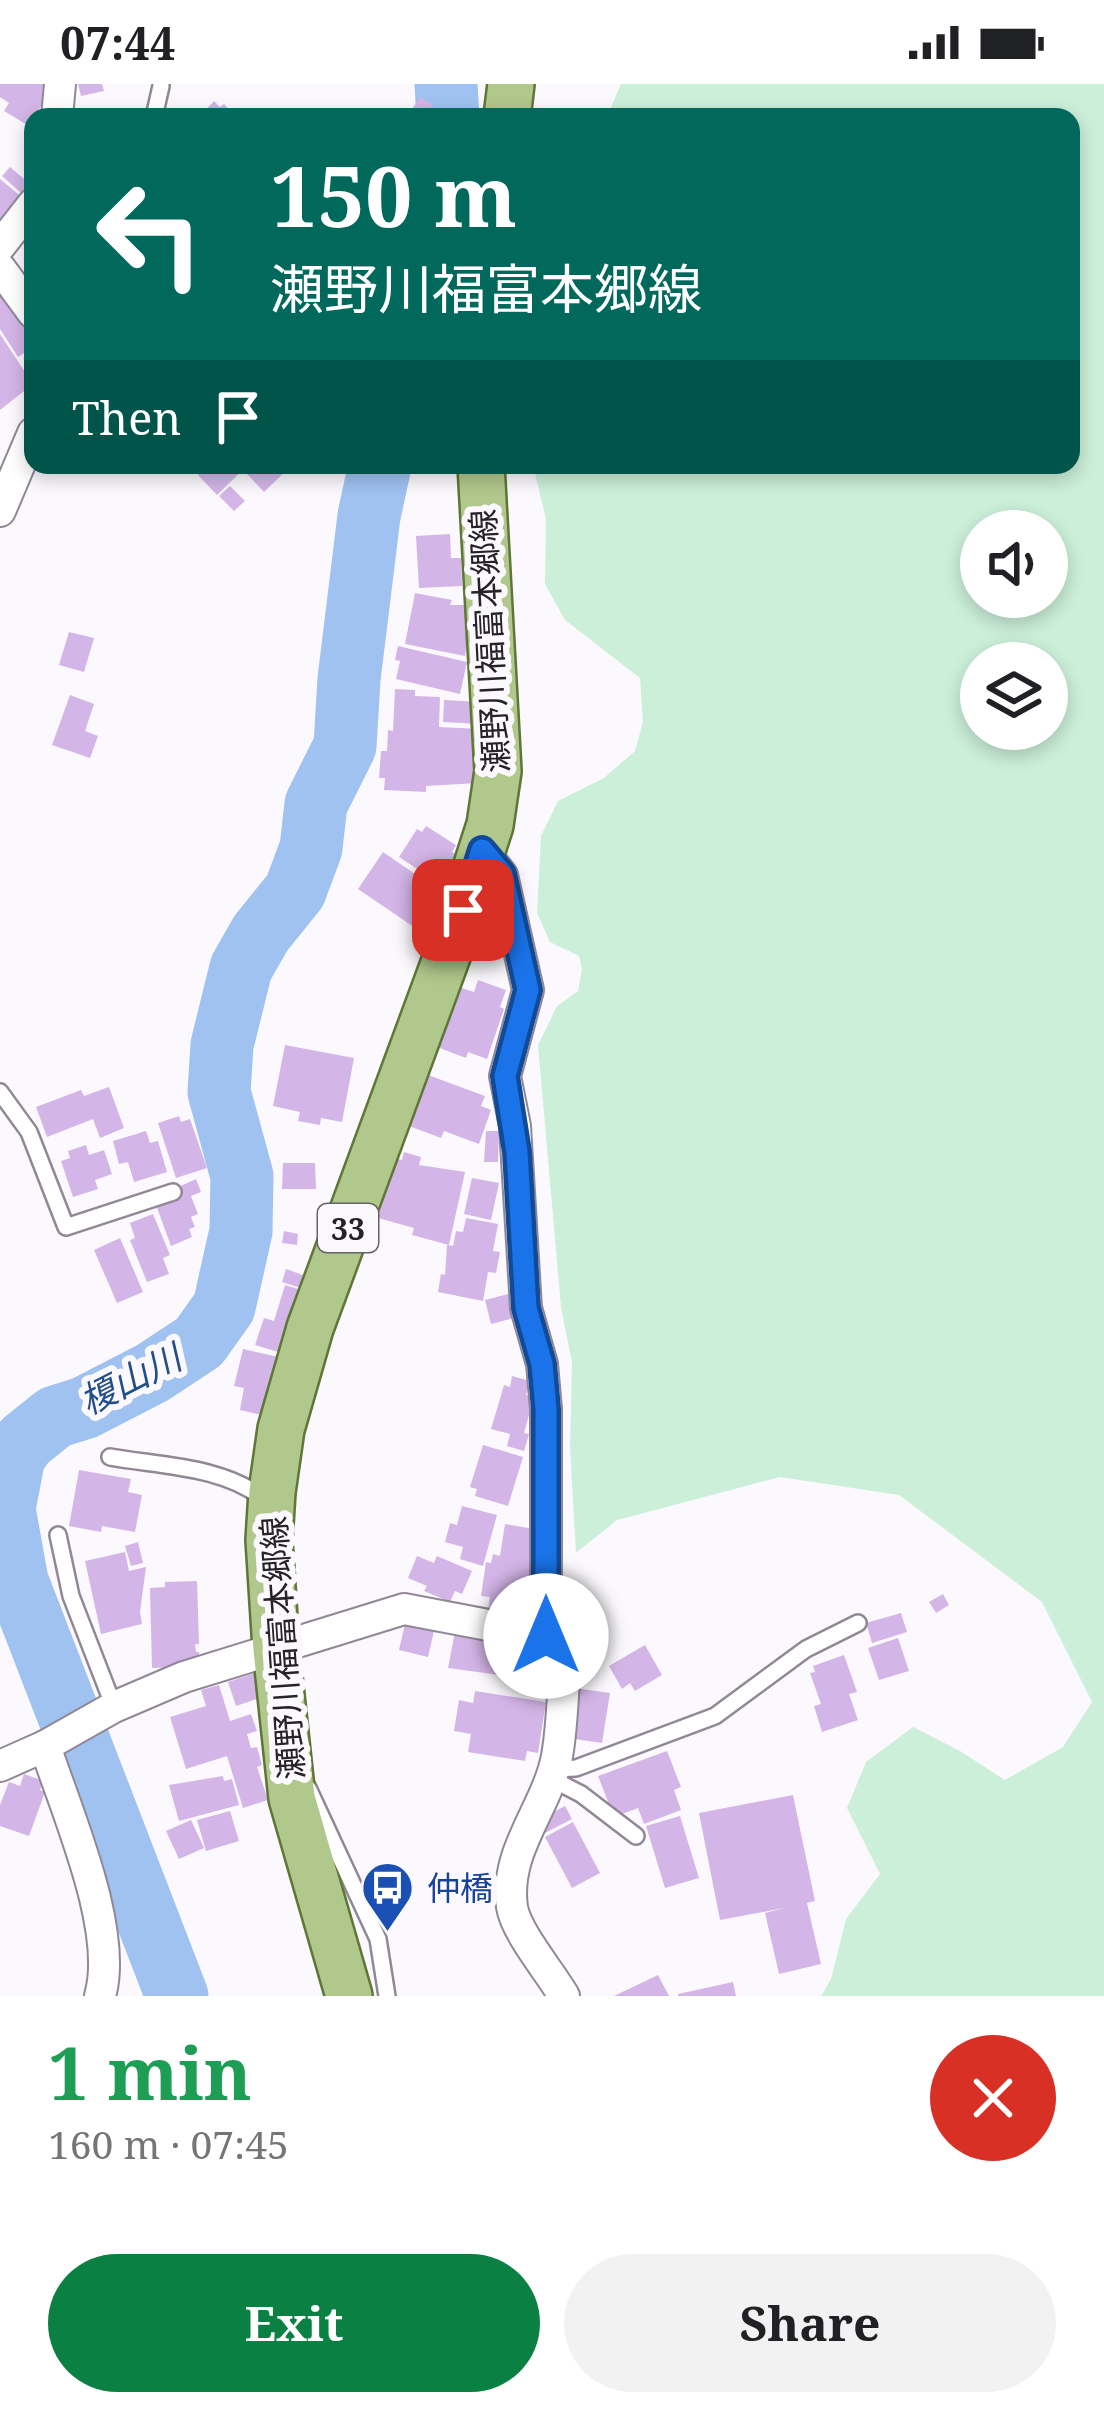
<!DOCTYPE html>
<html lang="en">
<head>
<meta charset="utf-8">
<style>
  :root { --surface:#fff; --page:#f2f2f2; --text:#202124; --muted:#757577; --accent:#0b8043 }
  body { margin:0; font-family:"Noto Serif","Noto Sans JP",serif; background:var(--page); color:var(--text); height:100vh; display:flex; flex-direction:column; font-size:45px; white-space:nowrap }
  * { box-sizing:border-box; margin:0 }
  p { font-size:39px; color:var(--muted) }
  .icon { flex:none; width:66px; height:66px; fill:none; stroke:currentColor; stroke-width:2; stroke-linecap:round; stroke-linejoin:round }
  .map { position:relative; height:1912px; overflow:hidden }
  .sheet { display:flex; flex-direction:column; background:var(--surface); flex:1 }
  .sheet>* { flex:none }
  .hud { position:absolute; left:24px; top:24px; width:1056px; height:366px; border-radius:24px; box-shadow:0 6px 18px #0003; background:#00695c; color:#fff; overflow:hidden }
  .tools { position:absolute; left:960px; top:426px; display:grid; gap:24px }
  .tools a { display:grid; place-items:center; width:108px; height:108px; border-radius:50%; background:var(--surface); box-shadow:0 6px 18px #0003; font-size:60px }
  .pin { position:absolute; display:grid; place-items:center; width:102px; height:102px; color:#fff; margin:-51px; border-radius:24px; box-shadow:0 6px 18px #0006 }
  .me { position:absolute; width:132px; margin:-66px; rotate:0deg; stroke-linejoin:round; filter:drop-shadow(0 0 9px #0008) }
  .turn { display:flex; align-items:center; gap:42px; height:252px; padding:0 48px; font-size:54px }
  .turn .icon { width:156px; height:156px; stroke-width:2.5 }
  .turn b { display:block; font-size:84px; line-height:102px }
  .then { display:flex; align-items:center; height:114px; padding:0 48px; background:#0003; gap:24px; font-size:45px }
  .round { display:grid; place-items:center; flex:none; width:126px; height:126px; border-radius:63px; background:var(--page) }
  .summary { display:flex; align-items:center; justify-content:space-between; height:204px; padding:0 48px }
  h1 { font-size:72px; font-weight:700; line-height:90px; color:#1e9e55 }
  .button { display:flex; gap:24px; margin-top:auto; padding:24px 48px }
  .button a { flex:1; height:138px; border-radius:72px; background:var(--accent); color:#fff; font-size:48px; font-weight:700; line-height:138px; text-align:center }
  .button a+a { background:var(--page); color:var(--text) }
  .status { display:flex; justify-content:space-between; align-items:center; height:84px; padding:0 60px; background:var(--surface); direction:ltr }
  .status svg { height:33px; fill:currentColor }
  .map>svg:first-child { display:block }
</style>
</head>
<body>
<div class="status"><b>07:44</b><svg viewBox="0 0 49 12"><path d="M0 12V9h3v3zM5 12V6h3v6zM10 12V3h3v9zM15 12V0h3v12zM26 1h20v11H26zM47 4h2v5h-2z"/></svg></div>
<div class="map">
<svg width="1104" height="1912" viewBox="0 0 1104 1912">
  <rect width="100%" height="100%" fill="#fbf9fd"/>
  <path fill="#cbefd9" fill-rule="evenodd" d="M621,0H1104V1912H821L831,1895L846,1835L880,1790L847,1724L866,1678L913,1643L960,1667L1005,1696L1063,1663L1092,1618L1042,1518L899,1411L780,1393L617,1436L576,1469L570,1364L572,1279L561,1223L538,961L557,922L578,907L582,886L579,872L550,858L537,829L541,752L558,717L604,694L635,667L643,638L640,594L565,536L545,500L546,435L533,381H1071V33H607ZM981,447H1047V513H981ZM981,579H1047V645H981Z"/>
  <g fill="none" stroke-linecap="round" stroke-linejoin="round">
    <g stroke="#9fc2f1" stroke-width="63">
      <polyline points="446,0 448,33"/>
      <polyline points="177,1912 17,1497 4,1425 14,1372 25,1357 55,1333 84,1324 152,1289 199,1258 224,1223 241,1147 242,1092 219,1008 222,961 241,884 261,849 295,807 311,764 316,720 345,662 349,595 369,432 380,381"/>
    </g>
  </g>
  <g fill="#d4b5e7">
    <polygon points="0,0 54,0 29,42 4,27 9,19 0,13"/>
    <polygon points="78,0 102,0 104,7 81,12"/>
    <polygon points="420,13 433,21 424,33 407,33"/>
    <polygon points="214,17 220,23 224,20 237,33 199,33"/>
    <polygon points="10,83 31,101 22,110 2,92"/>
    <polygon points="0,95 23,114 0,142"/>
    <polygon points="0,204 33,253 33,263 18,273 0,245"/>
    <polygon points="0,250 33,300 0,326"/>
    <polygon points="210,381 248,381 217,411 198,391"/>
    <polygon points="250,381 292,381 264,408 247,390 252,384"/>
    <polygon points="230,402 245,417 234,427 219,412"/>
    <polygon points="450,450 451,474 461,474 462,502 419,504 416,452"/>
    <polygon points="415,509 452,516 450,521 474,521 465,572 405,560"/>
    <polygon points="69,548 94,554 84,588 59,581"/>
    <polygon points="398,562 467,578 460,610 396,595 400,577 395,576"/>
    <polygon points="395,605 415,606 415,612 440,613 439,643 481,645 478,699 426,702 426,708 384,706 385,694 379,694 381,667 387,667 388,646 393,647"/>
    <polygon points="70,611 94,620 85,647 98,652 90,674 52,661"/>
    <polygon points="444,616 480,618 479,640 443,638"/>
    <polygon points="426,742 456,761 452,768 462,775 447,799 439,794 437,798 399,773 417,745 422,748"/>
    <polygon points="383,768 450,814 436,846 432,844 427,852 358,805"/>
    <polygon points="490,836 510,854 495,870 475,853"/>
    <polygon points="478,896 506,906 500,923 504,925 487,975 468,968 466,974 437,963 459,903 474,908"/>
    <polygon points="285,961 354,974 342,1038 321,1034 320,1041 298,1037 300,1028 273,1022"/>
    <polygon points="428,991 485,1012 481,1022 491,1026 479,1060 444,1047 441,1054 409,1042"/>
    <polygon points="109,1003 124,1044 100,1054 93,1035 47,1053 36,1023 81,1006 84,1012"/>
    <polygon points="179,1032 181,1038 190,1035 207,1084 176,1094 158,1039"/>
    <polygon points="146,1047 150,1059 158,1057 167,1088 134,1098 128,1078 119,1080 113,1057"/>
    <polygon points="486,1047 499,1047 498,1078 484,1078"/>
    <polygon points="86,1061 89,1071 104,1066 112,1090 95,1096 98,1105 73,1113 61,1077 70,1074 68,1067"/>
    <polygon points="404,1068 421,1073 419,1081 465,1088 449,1161 412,1151 414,1144 378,1134 394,1074 402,1076"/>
    <polygon points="283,1079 315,1079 316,1105 282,1105"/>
    <polygon points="472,1094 499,1099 491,1136 464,1130"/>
    <polygon points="196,1095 201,1108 191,1112 198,1130 191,1133 195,1143 189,1145 192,1153 171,1162 156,1121 179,1112 176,1104"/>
    <polygon points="153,1130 170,1171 163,1174 169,1190 147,1198 130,1156 135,1154 130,1139"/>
    <polygon points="466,1134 498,1140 493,1167 500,1168 496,1189 488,1188 483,1217 438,1208 441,1190 445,1191 447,1161 453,1162 456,1147 463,1148"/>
    <polygon points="284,1147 298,1150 297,1161 282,1159"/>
    <polygon points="120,1154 143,1208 117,1219 94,1166"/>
    <polygon points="286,1185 311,1194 307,1206 282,1198"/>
    <polygon points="285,1201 311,1209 292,1272 255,1261 264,1234 274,1237"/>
    <polygon points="508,1210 514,1234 491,1240 485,1216"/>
    <polygon points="243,1265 283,1274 274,1334 240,1326 244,1304 234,1302"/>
    <polygon points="512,1292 530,1297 526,1311 534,1313 524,1349 529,1350 524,1367 507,1362 510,1350 491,1345 504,1301 510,1303"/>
    <polygon points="483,1361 523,1373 508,1422 475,1412 477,1405 470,1403"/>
    <polygon points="79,1386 131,1395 128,1408 142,1411 135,1448 102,1442 101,1448 69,1442"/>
    <polygon points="462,1422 497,1431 483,1482 460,1475 463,1463 445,1458 450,1439 457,1441"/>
    <polygon points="505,1440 534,1445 531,1508 528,1507 523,1534 488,1528 490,1513 481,1512 486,1478 491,1479 493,1470 500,1472"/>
    <polygon points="138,1458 143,1479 131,1482 125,1462"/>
    <polygon points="125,1468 129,1487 146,1483 140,1528 142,1540 101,1550 85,1477"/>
    <polygon points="417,1472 434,1479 437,1472 472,1487 462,1510 455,1507 450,1518 424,1507 427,1502 408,1494"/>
    <polygon points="197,1497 199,1560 195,1560 196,1568 199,1568 200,1582 152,1584 150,1504 165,1503 165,1498"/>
    <polygon points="943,1510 949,1521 936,1529 929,1518"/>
    <polygon points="901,1529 907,1548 872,1559 866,1539"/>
    <polygon points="405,1540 434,1547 428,1573 399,1566"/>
    <polygon points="455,1548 550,1571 544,1597 448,1584"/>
    <polygon points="898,1554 909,1587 879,1596 868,1564"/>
    <polygon points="645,1561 662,1591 635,1607 630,1599 622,1605 609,1582"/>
    <polygon points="844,1571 857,1608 849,1610 858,1636 822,1648 814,1622 821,1620 810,1589 815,1588 813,1582"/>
    <polygon points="255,1589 263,1613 236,1622 228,1598"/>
    <polygon points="219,1601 230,1637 251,1630 257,1647 247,1650 251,1664 257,1663 262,1681 257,1683 268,1716 243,1724 227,1672 186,1685 170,1633 206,1622 201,1606"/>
    <polygon points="575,1604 610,1609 602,1659 568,1654"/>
    <polygon points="475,1607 546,1618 538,1669 527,1667 525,1677 468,1668 471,1650 454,1647 459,1616 473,1619"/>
    <polygon points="667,1667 681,1703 674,1706 681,1726 644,1740 638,1724 614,1733 598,1692"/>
    <polygon points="24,1690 44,1697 40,1706 45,1708 29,1752 0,1742 0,1721 9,1698 20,1702"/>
    <polygon points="223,1692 224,1697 232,1695 239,1721 179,1737 169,1701"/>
    <polygon points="793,1711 815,1817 807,1819 821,1880 779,1890 765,1829 784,1824 720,1836 699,1729"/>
    <polygon points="565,1722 572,1735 545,1749 538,1736"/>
    <polygon points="230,1727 239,1757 206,1767 197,1736"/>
    <polygon points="680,1732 699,1794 665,1804 646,1742"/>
    <polygon points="191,1736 204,1764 179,1775 166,1747"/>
    <polygon points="573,1738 600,1789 572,1804 545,1753"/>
    <polygon points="658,1891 669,1912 614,1912"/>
    <polygon points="733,1898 736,1912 678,1912 678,1910"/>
  </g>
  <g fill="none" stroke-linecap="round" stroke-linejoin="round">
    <defs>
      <g id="service">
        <polyline points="154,33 161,2"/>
        <polyline points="0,1008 29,1048 66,1143 173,1108"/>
        <path d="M110,1373C160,1382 223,1382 264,1415"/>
        <polyline points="58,1451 71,1512 114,1623"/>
        <polyline points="553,1685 576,1684 715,1632 806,1565 858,1539"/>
        <polyline points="550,1694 581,1710 636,1752"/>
        <polyline points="308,1704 378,1855 387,1912"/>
      </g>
      <g id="minor">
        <polyline points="57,33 60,0"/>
        <polyline points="0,162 33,120"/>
        <polyline points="0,184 33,229"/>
        <polyline points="0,427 33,349"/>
        <path d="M482,766L502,791L528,906L505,992L515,1042L526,1224L542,1280L546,1325V1552L563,1575L565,1588C562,1616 562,1645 557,1672C547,1725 504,1766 512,1823C516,1848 550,1888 564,1912"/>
        <path d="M45,1662C67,1729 119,1846 100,1912"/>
        <polyline points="0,1682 45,1662 114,1623 184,1593 404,1525 546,1552"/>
      </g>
      <g id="primary">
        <polyline points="507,33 511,0"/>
        <polyline points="349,1912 292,1714 276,1565 269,1456 272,1408 281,1345 310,1244 454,853 490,741 498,687 481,381"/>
      </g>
    </defs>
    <use href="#service" stroke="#918797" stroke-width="20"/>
    <use href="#minor" stroke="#918797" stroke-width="34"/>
    <use href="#primary" stroke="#5e7637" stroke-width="50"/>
    <use href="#service" stroke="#fff" stroke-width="15"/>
    <use href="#minor" stroke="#fff" stroke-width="30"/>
    <use href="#primary" stroke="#b1c88c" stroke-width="45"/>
  </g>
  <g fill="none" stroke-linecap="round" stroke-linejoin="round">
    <defs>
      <polyline id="route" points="463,826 482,766 502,790 528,906 505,992 517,1068 526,1224 542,1280 546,1325 546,1552"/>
    </defs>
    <use href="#route" stroke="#114b97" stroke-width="30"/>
    <use href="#route" stroke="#1a73e8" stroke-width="21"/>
  </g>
  <defs>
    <symbol id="bus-pin" viewBox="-11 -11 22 30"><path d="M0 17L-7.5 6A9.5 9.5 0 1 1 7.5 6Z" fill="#1a4fb4" stroke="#fbf9fd"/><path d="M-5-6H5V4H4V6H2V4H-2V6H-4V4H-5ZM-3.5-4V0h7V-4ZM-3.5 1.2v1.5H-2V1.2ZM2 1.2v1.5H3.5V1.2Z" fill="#fff"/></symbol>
  </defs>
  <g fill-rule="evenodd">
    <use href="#bus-pin" x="358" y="1774" width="59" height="81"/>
  </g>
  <g text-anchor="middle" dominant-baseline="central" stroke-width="12" stroke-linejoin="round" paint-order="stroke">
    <rect fill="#fbf9fd" stroke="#656268" stroke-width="3" x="318" y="1120" width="60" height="48" rx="9"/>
    <g font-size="30" font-weight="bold" fill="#252228">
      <text x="348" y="1144">33</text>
    </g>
    <g font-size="33" fill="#252228" stroke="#fbf9fd">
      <text transform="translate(489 557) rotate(-93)">瀬野川福富本郷線</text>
      <text transform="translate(282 1564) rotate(-94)">瀬野川福富本郷線</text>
    </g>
    <g font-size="33" fill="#164399" stroke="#fbf9fd" text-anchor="start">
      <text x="427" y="1803">仲橋</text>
    </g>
    <g font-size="36" font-style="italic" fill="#234f88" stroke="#fbf9fd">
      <text transform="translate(130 1295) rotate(-27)">榎山川</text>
    </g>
  </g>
</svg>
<div class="tools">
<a><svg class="icon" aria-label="sound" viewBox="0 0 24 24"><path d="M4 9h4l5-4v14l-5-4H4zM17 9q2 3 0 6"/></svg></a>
<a><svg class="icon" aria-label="layers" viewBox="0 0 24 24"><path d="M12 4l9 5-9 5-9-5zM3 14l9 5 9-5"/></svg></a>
</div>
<div class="pin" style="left:463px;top:826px;background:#d93025"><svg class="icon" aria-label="arrive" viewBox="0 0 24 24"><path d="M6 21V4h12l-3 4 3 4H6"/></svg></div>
<svg class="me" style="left:546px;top:1552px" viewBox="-20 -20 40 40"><circle r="19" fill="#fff"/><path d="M0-13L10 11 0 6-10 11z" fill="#1a73e8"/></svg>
<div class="hud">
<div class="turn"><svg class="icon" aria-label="left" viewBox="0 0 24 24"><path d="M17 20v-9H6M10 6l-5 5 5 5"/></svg><div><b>150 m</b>瀬野川福富本郷線</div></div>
<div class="then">Then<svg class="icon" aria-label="arrive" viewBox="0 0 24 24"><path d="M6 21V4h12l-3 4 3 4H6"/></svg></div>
</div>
</div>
<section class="sheet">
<div class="summary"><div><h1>1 min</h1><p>160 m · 07:45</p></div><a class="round" style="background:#d93025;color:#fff"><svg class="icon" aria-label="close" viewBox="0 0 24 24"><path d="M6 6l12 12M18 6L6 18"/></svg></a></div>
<div class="button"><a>Exit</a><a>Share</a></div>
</section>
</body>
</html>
